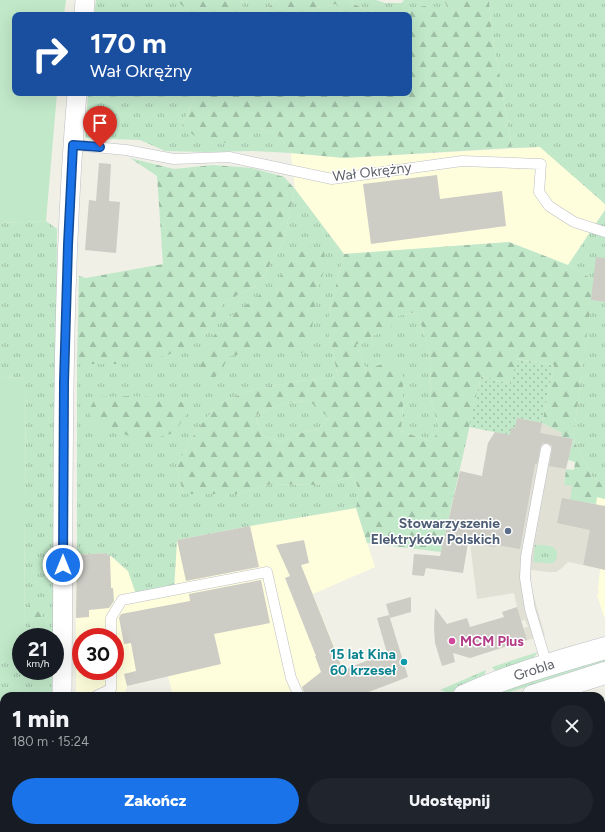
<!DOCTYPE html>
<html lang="pl">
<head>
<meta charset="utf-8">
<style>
  :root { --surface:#171b24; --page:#20242c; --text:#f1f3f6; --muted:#9ea1a6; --accent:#1a73e8 }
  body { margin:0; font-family:Figtree,sans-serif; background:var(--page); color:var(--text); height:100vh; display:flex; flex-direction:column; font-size:15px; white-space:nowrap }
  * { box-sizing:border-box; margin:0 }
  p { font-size:13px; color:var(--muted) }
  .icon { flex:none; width:22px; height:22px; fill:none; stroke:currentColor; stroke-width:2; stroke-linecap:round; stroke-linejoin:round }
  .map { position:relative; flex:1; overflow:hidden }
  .details { position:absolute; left:0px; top:692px; width:605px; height:140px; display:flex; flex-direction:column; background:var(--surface); border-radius:12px 12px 0 0; box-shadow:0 4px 16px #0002 }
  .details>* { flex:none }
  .guide { position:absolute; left:12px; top:12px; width:400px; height:84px; border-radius:8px; box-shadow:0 4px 16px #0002; background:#1a4fa0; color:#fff; overflow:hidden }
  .speed { position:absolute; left:12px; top:628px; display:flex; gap:8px; font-size:20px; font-weight:700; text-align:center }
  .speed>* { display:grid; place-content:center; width:52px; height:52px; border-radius:50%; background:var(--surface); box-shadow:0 4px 16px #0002; line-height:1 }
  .speed small { font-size:10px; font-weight:400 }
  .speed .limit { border:6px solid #d22; background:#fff; color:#111 }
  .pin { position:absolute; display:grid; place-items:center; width:34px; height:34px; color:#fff; margin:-41px -17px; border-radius:50% 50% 50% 0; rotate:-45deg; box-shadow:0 0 4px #0007 }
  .pin .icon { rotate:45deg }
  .me { position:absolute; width:44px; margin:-22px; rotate:0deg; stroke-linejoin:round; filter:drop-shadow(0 0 3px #0008) }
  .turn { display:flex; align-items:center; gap:14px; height:84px; padding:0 12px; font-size:18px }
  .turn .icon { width:52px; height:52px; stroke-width:2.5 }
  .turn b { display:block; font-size:28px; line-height:34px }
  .round { display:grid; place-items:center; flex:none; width:42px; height:42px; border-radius:21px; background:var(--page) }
  .headline { display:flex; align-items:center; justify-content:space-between; height:68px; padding:0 12px }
  h1 { font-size:24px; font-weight:800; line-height:30px }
  .primary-button { display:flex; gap:8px; margin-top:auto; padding:8px 12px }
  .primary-button a { flex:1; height:46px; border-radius:24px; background:var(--accent); color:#fff; font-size:16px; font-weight:800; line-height:46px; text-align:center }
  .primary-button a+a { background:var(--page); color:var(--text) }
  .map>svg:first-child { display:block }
</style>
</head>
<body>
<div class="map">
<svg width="605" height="832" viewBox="0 0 605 832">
  <defs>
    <pattern id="grass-tufts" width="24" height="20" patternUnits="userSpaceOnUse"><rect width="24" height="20" fill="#c1e8c9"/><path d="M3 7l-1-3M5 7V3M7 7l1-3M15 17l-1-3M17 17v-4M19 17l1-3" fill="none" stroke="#a0bfa7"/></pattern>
    <pattern id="forest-firs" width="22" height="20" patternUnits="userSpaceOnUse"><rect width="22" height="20" fill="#c1e8c9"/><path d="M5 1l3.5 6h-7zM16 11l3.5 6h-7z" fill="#a0bfa7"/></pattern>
    <pattern id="garden-dots" width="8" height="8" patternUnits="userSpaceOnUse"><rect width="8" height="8" fill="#c1e8c9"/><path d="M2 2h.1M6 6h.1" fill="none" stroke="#a0bfa7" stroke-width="1.8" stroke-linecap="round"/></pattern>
  </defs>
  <rect width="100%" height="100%" fill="#f0f0e6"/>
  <g fill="#fffedc" fill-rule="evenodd">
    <polygon points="540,147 605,204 605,210 568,265 509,242 344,254 295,189 291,153 344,158"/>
    <polygon points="597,497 605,499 605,617 604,617 597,595 599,592 598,589 600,569 583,565"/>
    <path d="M356,508L375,567L313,594L354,696H173L168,676L127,686L124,696H76V618L77,555L107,553L128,571L137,597L174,590L177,540L250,526ZM81,637H115V671H81Z"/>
  </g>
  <polygon fill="#e0e0d4" points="517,418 542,423 562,433 557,467 566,469 564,484 572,486 591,530 583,565 568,562 562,568 556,572 548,572 531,570 530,583 545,636 527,640 523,628 528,627 525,620 521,621 517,607 514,593 477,599 470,543 488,443 495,432 510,434 511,428 515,428"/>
  <g fill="url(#grass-tufts)">
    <polygon points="96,0 177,0 193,15 94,15"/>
    <polygon points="241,0 276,0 261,15 244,15"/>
    <polygon points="350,0 376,0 385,3 402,3 404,0 444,0 447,7 411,9 388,14 368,11 352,3"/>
    <polygon points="489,0 605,0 605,204 540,147 512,148 491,26"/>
    <polygon points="336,4 343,15 304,15 316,8"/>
    <polygon points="88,93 197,93 182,125 259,128 279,135 291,153 253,151 206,152 165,151 140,140 85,138"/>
    <polygon points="295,189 344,254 329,312 329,335 338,377 300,381 254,389 219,403 196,431 177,466 183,494 237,494 271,484 317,485 354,477 359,491 356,508 250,526 177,540 174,590 137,597 128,571 110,555 107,555 107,553 77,555 77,364 121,364 201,341 224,302 259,284 283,242"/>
    <polygon points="605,210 605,281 594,280 568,265"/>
    <polygon points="46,221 57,229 54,637 24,637 26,377 0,378 0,223"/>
    <polygon points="591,300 605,302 605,483 593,478 573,439"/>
    <polygon points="416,312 423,329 430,359 431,399 439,429 432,442 401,431 403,405 366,369 356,345 372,336 389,329 397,316"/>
    <polygon points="309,401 329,418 318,429 297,434 282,442 263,436 255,415 285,403"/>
    <path d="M535,545C542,545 559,544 557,556C557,559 555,562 552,563C548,564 538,562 533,562Z"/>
    <polygon points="538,652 532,660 496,672 492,667"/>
    <polygon points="0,656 21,656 21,671 54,671 54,696 4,696 4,828 51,828 51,832 0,832"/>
    <polygon points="605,659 605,663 506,693 500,696 489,696 503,690"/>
    <polygon points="486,670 484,677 449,693 440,690"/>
    <polygon points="372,828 460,828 461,832 369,832"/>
    <polygon points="473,828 596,828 597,832 474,832"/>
  </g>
  <g fill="url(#forest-firs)" fill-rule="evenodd">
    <polygon points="176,0 241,0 244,15 193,15"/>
    <polygon points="276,0 350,0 352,3 368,11 388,14 424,6 438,7 447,7 444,0 489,0 491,26 512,148 344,158 291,153 279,135 259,128 222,144 199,140 182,125 197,93 409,93 409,15 343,15 336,4 316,8 304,15 261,15"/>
    <polygon points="130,158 174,169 213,165 252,168 284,177 295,189 283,242 259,284 224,302 201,341 165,356 121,364 77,364 79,276 86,278 163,264 157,176"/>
    <path d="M509,242L568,265L594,280L573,439L593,478L605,483V499L597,497L596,504L570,500L572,486L564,485L566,469L574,470L575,462L568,460L573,440L561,437L562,433L542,423L554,365L517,359L511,384L481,376L441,552L367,543L356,508L359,491L354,477L317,485L271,484L237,494H183L177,466L196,431L219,403L254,389L300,381L338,377L329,335V312L344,254ZM416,312L423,329L430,359L431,399L439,429L432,442L401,431L403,405V375L393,361L366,369L356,345L372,336L390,329L397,316ZM309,401L329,418L318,429L297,434L282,442L263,436L255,415L285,403Z"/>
    <polygon points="302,244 324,251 326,265 315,298 311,341 302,353 263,350 230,356 209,386 199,375 201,361 211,339 229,317 274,285 290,264"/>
    <polygon points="132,396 171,398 192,406 174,433 142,441 116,431 99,428 88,412 96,397"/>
    <polygon points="42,597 43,637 30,637 27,608 35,598"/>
    <polygon points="605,705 605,748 601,737 601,706"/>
    <polygon points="0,780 3,780 4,782 4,828 16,828 16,832 0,832"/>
    <polygon points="383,828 435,828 437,832 379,832"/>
  </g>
  <g fill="#c1e8c9">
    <polygon points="0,0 66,0 64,15 15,15 15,93 57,93 46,221 0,223"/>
    <polygon points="26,377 24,637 21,637 21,656 0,656 0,378"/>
  </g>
  <polygon fill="url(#garden-dots)" points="516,359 554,365 542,423 518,418 515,428 511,428 510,435 469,427 481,376 511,384"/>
  <g fill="#cdccc5">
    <polygon points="99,163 111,164 109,201 120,202 116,253 85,250 89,200 96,201"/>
    <polygon points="437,175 440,199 502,191 506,226 371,244 363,184"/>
    <polygon points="596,257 605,258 605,302 591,300"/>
    <polygon points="517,418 542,423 540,433 573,439 566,469 549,466 552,450 552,446 550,444 547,443 543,443 541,445 537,464 535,464 520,549 496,545 495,547 468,543 463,573 426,568 424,576 412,575 414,554 440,556 460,471 482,476 488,443 495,432 510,435 511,428 515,428"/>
    <polygon points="562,498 605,506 605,570 583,565 590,530 557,523"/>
    <polygon points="250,526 259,567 186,581 177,540"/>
    <polygon points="304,540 309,563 301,565 343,670 387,653 377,618 389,615 408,677 358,696 306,696 305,695 302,687 321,672 315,656 316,656 285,578 290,576 276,545"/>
    <polygon points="107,553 107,555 110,555 111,588 113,588 114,601 109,608 89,610 89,617 76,618 77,555"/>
    <polygon points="261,580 270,623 214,634 221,664 127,686 124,674 136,671 131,643 124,644 119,618 121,614 190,601 189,594"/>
    <polygon points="411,597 411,612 390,618 386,604"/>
    <polygon points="517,607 527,640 470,658 453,653 455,662 442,666 435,643 434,627 435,608 447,624 467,618 470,627 504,617 502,612"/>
  </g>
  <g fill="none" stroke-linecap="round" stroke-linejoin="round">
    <defs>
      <g id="lane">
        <polyline points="73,145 126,150 174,159 229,157 332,179 462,161 541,164 539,192 549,206 574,222 605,232"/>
        <polyline points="546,449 526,557 525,578 530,609 547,665"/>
        <polyline points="111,637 111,618 122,600 267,572 291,678 299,696"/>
        <polyline points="96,696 111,689 111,671"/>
        <polyline points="223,832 229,828"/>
      </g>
      <g id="street">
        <polyline points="84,15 85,0"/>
        <path d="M62,696C64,495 60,293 77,93"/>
        <polyline points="61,832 61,828"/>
      </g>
      <g id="secondary">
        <path d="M464,696C509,675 558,662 605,648"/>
        <polyline points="533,696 605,673"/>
        <polyline points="306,832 309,828"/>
        <polyline points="341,832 344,828"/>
      </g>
    </defs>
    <use href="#lane" stroke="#bdbec5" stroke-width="11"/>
    <use href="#street" stroke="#bdbec5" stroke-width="20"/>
    <use href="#secondary" stroke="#bebfc7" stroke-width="23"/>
    <use href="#lane" stroke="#fff" stroke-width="10"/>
    <use href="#street" stroke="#fff" stroke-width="19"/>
    <use href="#secondary" stroke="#fff" stroke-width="22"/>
  </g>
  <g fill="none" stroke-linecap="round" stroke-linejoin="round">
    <defs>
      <polyline id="route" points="63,565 64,382 68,245 73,145 100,147"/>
    </defs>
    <use href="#route" stroke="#114b97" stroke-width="10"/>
    <use href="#route" stroke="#1a73e8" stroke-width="7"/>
  </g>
  <circle fill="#5c6f8a" stroke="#fff" stroke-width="1.5" cx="508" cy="531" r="4"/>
  <circle fill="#d1479c" stroke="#fff" stroke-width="1.5" cx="452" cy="641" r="4"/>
  <circle fill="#0f9aa8" stroke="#fff" stroke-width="1.5" cx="404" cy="662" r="4"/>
  <g text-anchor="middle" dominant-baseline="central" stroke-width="3" stroke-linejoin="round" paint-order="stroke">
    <g font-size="14" fill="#5d5f67" stroke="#fff">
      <text transform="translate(372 172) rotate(-7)">Wał Okrężny</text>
      <text transform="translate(534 670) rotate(-18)">Grobla</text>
    </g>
    <g font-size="14" font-weight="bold" fill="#4e5e75" stroke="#fff" text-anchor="end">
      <text x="500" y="523">Stowarzyszenie<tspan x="500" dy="16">Elektryków Polskich</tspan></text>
    </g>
    <g font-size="14" font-weight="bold" fill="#b23c85" stroke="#fff" text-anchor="start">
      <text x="460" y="641">MCM Plus</text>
    </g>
    <g font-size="14" font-weight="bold" fill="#0d838f" stroke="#fff" text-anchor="end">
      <text x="396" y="654">15 lat Kina<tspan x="396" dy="16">60 krzeseł</tspan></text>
    </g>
  </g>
</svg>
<div class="speed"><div>21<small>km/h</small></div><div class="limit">30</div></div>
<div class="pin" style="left:100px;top:147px;background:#d93025"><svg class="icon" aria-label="arrive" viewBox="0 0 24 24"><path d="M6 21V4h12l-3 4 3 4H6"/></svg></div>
<svg class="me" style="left:63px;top:565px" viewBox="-20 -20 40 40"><circle r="17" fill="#1a73e8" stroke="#fff" stroke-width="3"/><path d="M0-11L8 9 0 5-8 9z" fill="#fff"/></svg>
<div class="guide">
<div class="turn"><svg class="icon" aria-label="right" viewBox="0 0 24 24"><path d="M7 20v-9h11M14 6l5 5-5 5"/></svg><div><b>170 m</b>Wał Okrężny</div></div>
</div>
<section class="details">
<div class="headline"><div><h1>1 min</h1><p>180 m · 15:24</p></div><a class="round"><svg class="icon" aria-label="close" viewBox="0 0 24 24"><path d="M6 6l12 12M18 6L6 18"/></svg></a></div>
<div class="primary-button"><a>Zakończ</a><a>Udostępnij</a></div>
</section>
</div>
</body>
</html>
